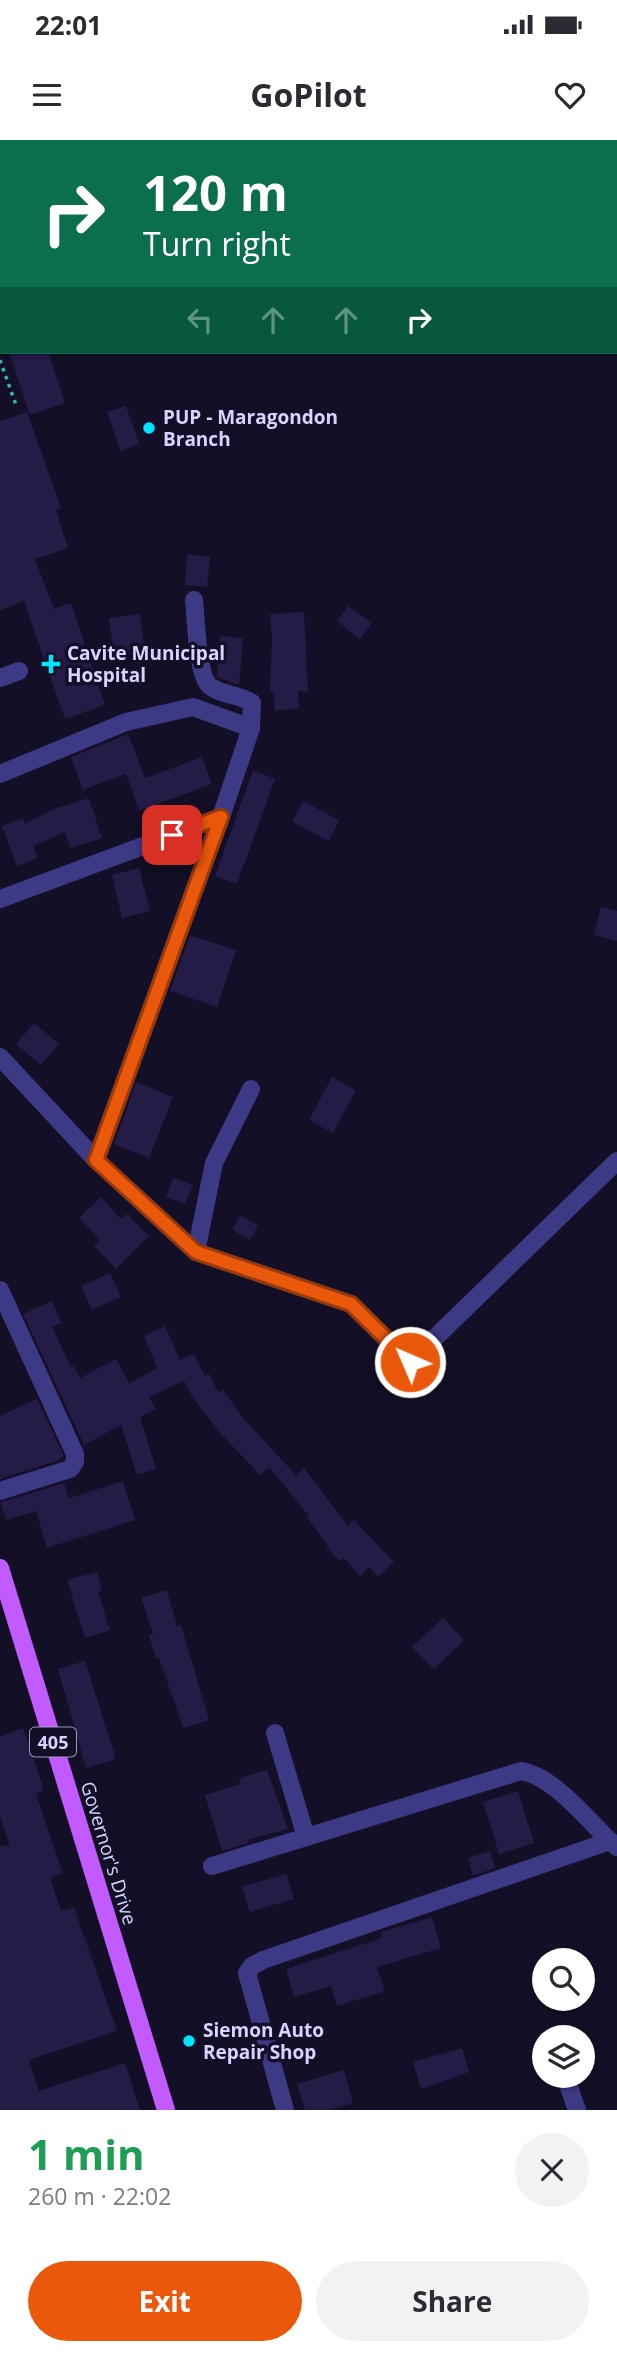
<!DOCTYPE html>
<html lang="en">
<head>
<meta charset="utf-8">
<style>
  :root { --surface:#fff; --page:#f2f2f3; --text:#2b2b33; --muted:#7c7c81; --accent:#ea580c }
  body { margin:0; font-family:"Open Sans",sans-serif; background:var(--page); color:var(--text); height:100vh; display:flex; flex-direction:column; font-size:26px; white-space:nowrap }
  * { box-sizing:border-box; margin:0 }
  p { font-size:23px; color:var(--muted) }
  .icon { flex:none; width:38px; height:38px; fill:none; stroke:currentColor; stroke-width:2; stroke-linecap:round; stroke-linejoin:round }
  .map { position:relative; height:1970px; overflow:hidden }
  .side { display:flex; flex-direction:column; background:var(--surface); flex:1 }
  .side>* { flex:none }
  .banner { position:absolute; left:0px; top:0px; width:618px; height:214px; box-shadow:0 2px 5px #0004; background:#0b6e4f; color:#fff; overflow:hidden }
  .tools { position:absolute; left:532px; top:1808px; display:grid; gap:14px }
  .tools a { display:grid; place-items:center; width:63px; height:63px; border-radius:50%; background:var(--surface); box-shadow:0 2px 5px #0004; font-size:35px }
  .pin { position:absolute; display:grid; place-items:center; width:60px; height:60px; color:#fff; margin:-30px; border-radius:14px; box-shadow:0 4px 10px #0006 }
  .me { position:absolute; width:77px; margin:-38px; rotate:315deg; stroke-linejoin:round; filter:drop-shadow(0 0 5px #0008) }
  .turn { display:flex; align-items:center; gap:24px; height:147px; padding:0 28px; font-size:32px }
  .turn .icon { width:91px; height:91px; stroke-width:2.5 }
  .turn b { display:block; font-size:49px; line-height:60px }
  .lanes { display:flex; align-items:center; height:66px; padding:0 28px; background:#0003; justify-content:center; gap:35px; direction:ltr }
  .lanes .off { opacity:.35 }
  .round { display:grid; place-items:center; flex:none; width:74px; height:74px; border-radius:37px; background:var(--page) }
  .overview { display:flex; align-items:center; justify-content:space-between; height:119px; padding:0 28px }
  h1 { font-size:42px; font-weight:700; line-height:52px; color:#1e9e55 }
  .button { display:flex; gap:14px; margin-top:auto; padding:14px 28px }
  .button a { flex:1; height:80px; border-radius:42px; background:var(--accent); color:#fff; font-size:28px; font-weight:700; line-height:80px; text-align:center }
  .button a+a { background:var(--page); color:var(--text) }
  .status { display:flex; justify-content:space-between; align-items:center; height:49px; padding:0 35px; background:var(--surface); direction:ltr }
  .status svg { height:19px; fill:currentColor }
  header { display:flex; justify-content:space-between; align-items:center; height:91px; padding:0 28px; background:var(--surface); font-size:32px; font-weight:700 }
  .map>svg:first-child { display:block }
</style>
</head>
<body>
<div class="status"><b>22:01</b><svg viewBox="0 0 49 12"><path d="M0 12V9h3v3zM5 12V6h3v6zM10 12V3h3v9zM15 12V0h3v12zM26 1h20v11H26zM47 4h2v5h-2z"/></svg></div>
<header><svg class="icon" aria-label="menu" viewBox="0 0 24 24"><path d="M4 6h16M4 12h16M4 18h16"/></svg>GoPilot<svg class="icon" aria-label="heart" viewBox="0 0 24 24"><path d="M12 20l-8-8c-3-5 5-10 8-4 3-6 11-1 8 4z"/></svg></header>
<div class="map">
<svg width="617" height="1970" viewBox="0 0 617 1970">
  <rect width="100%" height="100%" fill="#130f26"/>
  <g fill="#241b47">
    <polygon points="9,212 48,212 65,263 30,275"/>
    <polygon points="126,266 139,304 120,311 107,272"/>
    <polygon points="27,272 61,368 56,370 68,408 35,419 54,469 71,463 105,565 65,579 24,461 0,470 0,281"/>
    <polygon points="187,414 210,417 207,447 185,445"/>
    <polygon points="348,466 372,483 360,499 337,481"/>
    <polygon points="304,472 308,551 298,551 299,569 275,570 273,551 270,551 272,500 270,474"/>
    <polygon points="140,474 145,512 114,515 109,478"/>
    <polygon points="220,496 243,498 239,545 217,537"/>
    <polygon points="128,594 145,638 202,617 212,644 139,671 126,634 83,650 71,617"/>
    <polygon points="253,630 275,639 237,744 215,736"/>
    <polygon points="89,658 102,698 70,708 65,692 33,706 38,718 17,726 2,686 23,678 25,684 57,668"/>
    <polygon points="303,661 339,680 329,701 292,682"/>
    <polygon points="139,728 150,771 122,778 112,735"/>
    <polygon points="601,767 617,771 617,801 594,795"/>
    <polygon points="190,795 236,810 217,867 170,851"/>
    <polygon points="34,883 59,904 41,925 16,904"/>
    <polygon points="332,937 356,950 333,993 309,980"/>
    <polygon points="136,942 173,957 149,1018 114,1004"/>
    <polygon points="173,1038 193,1045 185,1064 166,1057"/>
    <polygon points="101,1057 121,1079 127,1074 149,1096 116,1129 94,1106 100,1100 79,1078"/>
    <polygon points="240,1075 258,1085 250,1100 232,1090"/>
    <polygon points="110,1133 121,1157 92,1170 81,1146"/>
    <polygon points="52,1161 62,1183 52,1187 71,1227 74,1226 80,1238 116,1219 129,1243 157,1228 144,1196 165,1186 180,1220 194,1214 205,1236 209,1234 219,1253 223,1250 243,1278 296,1335 304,1328 348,1386 354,1380 394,1422 378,1437 369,1427 360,1436 344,1418 340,1421 326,1407 328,1405 307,1378 309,1376 269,1327 260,1335 220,1293 193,1258 184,1241 149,1257 156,1269 140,1277 156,1329 137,1335 121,1285 84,1305 23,1174"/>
    <polygon points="37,1259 64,1316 57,1321 0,1339 0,1276"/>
    <polygon points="123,1341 135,1380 47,1408 36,1371 6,1380 1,1362 64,1343 69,1358"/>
    <polygon points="97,1432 102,1451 98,1452 110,1490 85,1498 67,1440"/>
    <polygon points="167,1450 177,1486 181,1485 209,1580 183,1588 159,1518 156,1518 149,1495 153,1494 141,1458"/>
    <polygon points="443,1478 464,1500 434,1529 412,1507"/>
    <polygon points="85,1521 116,1619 86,1628 58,1529"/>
    <polygon points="23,1588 44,1650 36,1654 63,1733 50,1738 61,1771 74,1767 117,1891 29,1920 39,1951 125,1923 140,1970 0,1970 0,1706 10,1705 0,1677 0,1597"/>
    <polygon points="267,1630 288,1689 248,1700 249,1703 222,1711 205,1655 240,1644 239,1638"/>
    <polygon points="518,1651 534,1703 499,1714 483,1662"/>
    <polygon points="490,1711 495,1728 473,1736 468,1718"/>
    <polygon points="286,1734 294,1759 250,1772 242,1747"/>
    <polygon points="432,1777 441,1808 377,1827 385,1851 337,1866 331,1846 294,1857 286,1829 382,1798 381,1792"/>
    <polygon points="462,1908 469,1932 421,1949 413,1922"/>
    <polygon points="344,1930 353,1963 329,1970 305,1970 297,1944"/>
  </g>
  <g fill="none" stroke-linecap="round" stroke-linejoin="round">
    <polyline stroke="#2fb8b0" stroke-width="3.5" stroke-dasharray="3.5 5" stroke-linecap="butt" points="0,220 16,265"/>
    <g stroke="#3d3a85" stroke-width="18">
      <polyline points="65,0 66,2"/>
      <polyline points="532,0 533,2"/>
      <polyline points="580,2 584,0"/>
      <polyline points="0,538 19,531"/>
      <polyline points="0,634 126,582 193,567 251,588"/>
      <polyline points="0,759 221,677"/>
      <polyline points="0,917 96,1020 196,1112 351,1164 410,1222 617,1021"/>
      <path d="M96,1020L221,677L251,588L252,563C240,554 224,556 211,547C197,538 196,479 194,460"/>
      <polyline points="196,1112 214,1023 251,949"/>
      <polyline points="0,1150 75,1314 75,1322 70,1329 0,1351"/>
      <polyline points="275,1593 306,1697"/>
      <path d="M212,1726L521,1631C553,1636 587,1679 610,1701"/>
      <polyline points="565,1936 577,1970"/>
      <polyline points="285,1970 247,1833 252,1826 263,1820 610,1701 617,1707"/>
    </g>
    <polyline stroke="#c25bff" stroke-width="18" points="0,1428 166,1970"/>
  </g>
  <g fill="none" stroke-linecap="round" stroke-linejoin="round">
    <defs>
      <polyline id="route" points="172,695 221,677 96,1020 196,1112 351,1164 410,1222"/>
    </defs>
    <use href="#route" stroke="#983908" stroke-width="18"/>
    <use href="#route" stroke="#ea580c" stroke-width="12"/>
  </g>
  <g fill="#00e5ff" stroke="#130f26" stroke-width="2.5">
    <circle cx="149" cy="288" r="7"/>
    <path d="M47.5 513.5h7v7h7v7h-7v7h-7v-7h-7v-7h7z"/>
    <circle cx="189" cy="1901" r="7"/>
  </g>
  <g text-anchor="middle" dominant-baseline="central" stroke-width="7" stroke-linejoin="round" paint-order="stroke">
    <rect fill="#130f26" stroke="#9e99be" stroke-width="2" x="30" y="1587.5" width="46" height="29" rx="5"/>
    <g font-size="18" font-weight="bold" fill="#d9d4ff">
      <text x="53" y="1602">405</text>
    </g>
    <g font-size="19" font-weight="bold" fill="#d9d4ff" stroke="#130f26" text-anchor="start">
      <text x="163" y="277">PUP - Maragondon<tspan x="163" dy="22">Branch</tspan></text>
      <text x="67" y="513">Cavite Municipal<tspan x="67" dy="22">Hospital</tspan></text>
      <text x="203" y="1890">Siemon Auto<tspan x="203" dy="22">Repair Shop</tspan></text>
    </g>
    <g font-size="19" fill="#d9d4ff" stroke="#130f26">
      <text transform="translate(109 1713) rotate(73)">Governor's Drive</text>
    </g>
  </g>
</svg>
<div class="tools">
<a><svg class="icon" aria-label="search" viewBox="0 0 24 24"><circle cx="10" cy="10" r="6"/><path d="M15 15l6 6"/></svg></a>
<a><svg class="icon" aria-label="layers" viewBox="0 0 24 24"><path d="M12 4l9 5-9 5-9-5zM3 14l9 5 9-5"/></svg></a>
</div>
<div class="pin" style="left:172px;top:695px;background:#d93025"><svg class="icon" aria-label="arrive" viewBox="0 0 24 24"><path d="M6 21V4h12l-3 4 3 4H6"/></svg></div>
<svg class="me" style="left:410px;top:1222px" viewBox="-20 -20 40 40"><circle r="17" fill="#ea580c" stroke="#fff" stroke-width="3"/><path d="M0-11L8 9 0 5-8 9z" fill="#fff"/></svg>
<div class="banner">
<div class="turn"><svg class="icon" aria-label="right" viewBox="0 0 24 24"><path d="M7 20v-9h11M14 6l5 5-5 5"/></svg><div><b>120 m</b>Turn right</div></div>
<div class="lanes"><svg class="icon off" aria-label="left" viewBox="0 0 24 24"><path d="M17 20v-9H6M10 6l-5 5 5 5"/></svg><svg class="icon off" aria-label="ahead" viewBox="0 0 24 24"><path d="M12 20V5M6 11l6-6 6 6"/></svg><svg class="icon off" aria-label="ahead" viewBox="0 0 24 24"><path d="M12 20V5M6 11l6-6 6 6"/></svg><svg class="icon" aria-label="right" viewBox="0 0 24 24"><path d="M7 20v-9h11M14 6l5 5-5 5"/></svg></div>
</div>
</div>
<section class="side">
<div class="overview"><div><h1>1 min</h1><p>260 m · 22:02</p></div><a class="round"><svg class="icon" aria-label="close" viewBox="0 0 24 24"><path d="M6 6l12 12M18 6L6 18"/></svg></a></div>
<div class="button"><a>Exit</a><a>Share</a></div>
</section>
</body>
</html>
